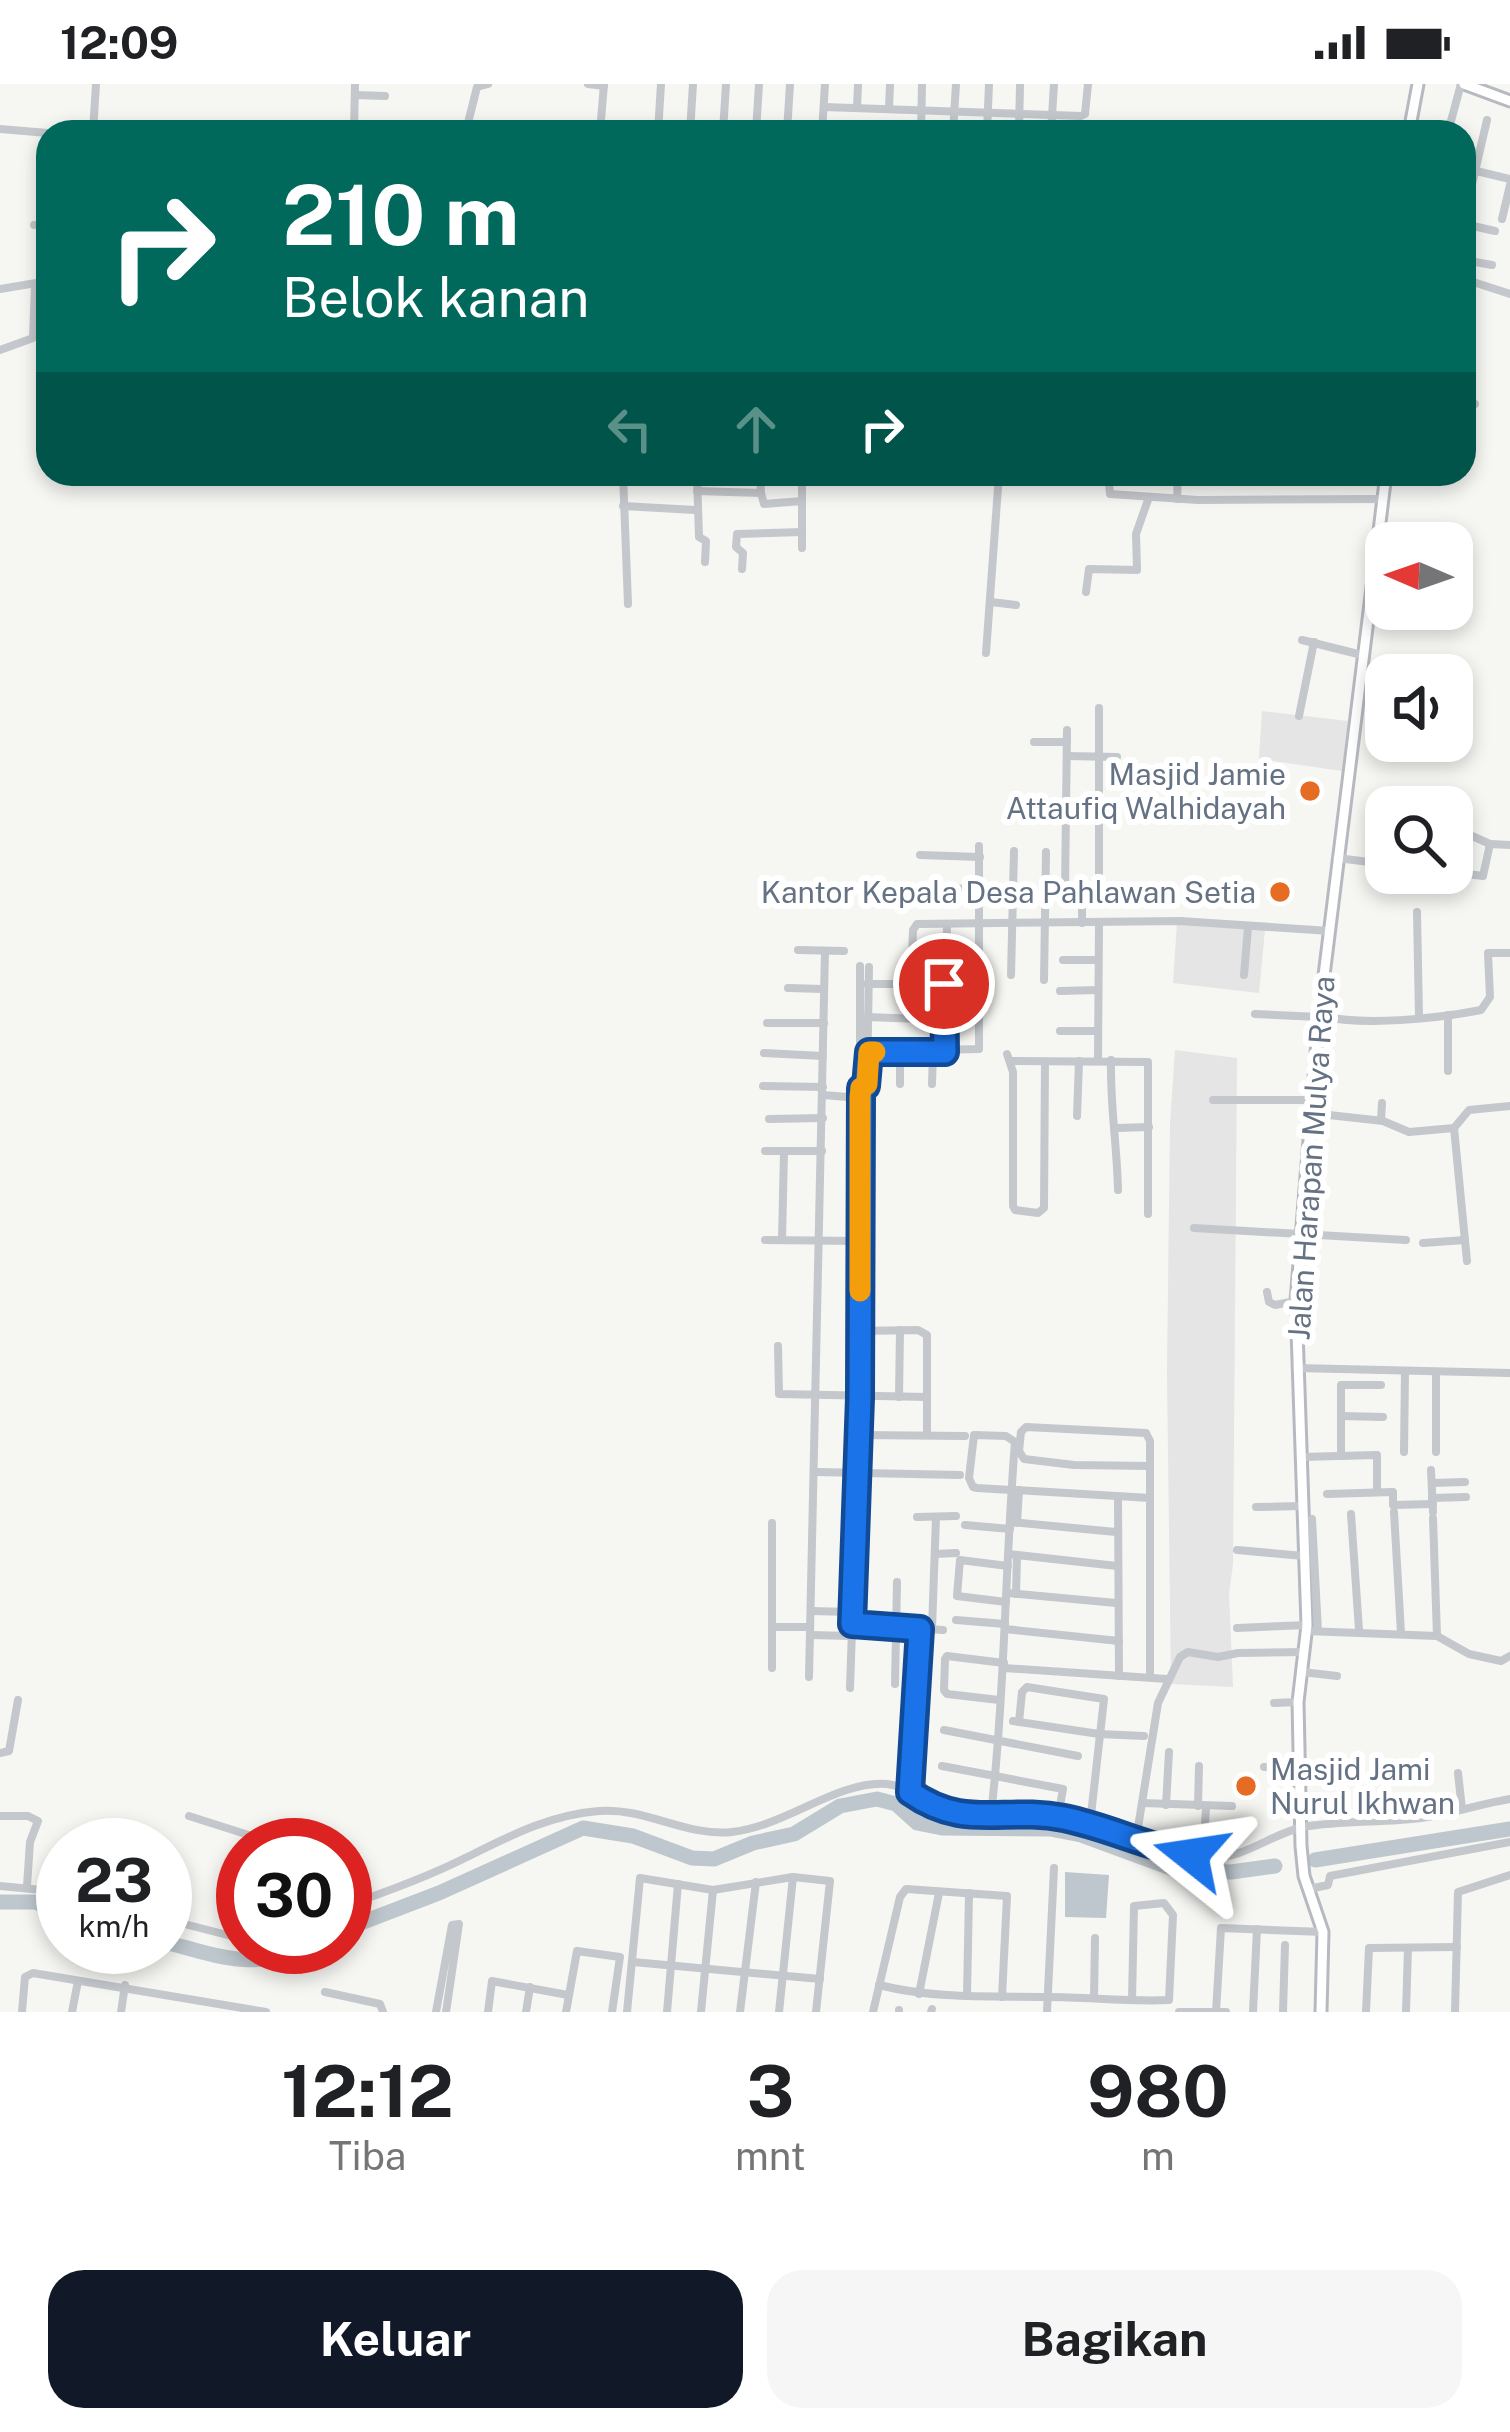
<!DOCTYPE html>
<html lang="id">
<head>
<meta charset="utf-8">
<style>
  :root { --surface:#fff; --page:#f6f6f6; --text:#202124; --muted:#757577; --accent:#111827 }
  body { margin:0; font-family:"Public Sans",sans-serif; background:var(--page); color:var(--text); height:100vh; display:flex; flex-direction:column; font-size:45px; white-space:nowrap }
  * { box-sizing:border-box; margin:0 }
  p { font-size:39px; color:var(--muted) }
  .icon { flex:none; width:66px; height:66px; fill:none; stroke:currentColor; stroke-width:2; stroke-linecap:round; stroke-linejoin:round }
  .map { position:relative; height:1928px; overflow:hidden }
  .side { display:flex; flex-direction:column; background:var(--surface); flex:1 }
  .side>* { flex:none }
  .guide { position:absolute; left:36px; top:36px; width:1440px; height:366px; border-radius:36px; box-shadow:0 6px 18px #0003; background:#00695c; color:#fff; overflow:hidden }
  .needle { width:78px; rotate:272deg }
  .buttons { position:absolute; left:1365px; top:438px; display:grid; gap:24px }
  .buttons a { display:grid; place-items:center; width:108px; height:108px; border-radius:24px; background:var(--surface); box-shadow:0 6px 18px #0003; font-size:60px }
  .speed { position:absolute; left:36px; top:1734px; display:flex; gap:24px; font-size:60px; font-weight:700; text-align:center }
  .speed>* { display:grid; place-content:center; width:156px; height:156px; border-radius:50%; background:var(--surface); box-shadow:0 6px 18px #0003; line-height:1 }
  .speed small { font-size:30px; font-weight:400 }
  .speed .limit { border:18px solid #d22; background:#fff; color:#111 }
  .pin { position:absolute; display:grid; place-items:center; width:102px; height:102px; color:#fff; margin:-51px; border:6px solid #fff; border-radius:50%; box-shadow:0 3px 12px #0007 }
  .me { position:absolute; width:132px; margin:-66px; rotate:285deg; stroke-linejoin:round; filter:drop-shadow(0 0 9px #0008) }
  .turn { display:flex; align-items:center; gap:42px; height:252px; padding:0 48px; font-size:54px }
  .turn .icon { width:156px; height:156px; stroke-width:2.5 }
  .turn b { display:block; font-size:84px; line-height:102px }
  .lanes { display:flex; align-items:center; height:114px; padding:0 48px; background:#0003; justify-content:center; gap:60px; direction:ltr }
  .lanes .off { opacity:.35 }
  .eta { display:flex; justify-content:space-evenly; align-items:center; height:204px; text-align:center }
  .eta b { font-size:72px; font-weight:700; line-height:84px }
  .action { display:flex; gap:24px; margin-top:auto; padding:24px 48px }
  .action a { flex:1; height:138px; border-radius:36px; background:var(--accent); color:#fff; font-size:48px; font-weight:700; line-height:138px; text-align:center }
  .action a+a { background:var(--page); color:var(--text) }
  .status { display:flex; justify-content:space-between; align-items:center; height:84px; padding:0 60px; background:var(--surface); direction:ltr }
  .status svg { height:33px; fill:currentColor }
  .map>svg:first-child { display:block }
</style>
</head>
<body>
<div class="status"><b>12:09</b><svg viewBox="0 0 49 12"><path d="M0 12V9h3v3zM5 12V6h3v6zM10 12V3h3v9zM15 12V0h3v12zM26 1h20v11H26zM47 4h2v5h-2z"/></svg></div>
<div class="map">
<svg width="1510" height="1928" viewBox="0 0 1510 1928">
  <rect width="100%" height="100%" fill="#f6f6f3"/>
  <g fill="#e4e5e4">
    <polygon points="1262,627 1348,637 1342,687 1259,675"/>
    <polygon points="1177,839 1265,845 1259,909 1173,899"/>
    <polygon points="1175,966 1237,974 1233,1480 1229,1510 1233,1603 1171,1600 1167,1289 1170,1040"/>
  </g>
  <polygon fill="#bec7cd" points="1065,1788 1109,1791 1106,1834 1065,1833"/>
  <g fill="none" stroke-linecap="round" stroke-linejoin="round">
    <g stroke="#bec7cd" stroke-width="15">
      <polyline points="1315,1776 1510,1745"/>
      <polyline points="0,1818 35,1818 63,1829"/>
      <polyline points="345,1845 439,1809 583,1744 633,1752 692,1774 714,1775 753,1759 794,1750 840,1722 877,1715 896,1720 917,1739 942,1744 1050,1745 1081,1751 1176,1786 1231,1788 1275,1782"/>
      <path d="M165,1858C215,1871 255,1888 304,1863"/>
    </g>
    <defs>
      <g id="secondary">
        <polyline points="1464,0 1510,17"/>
        <polyline points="1409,48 1418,0"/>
        <polyline points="1321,1928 1323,1848 1304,1792 1301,1762 1298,1618 1307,1541 1296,1217 1319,932 1386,390"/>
      </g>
    </defs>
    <use href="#secondary" stroke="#b6bac0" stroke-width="15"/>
    <g stroke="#c4c7cb" stroke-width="8">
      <polyline points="588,0 604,2"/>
      <polyline points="355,11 385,12"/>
      <polyline points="824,23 1081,32 1085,30 1088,0"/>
      <polyline points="857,24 858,0"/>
      <polyline points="889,24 890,0"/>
      <polyline points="468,39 477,3 488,0"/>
      <polyline points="354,44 384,45"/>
      <polyline points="0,45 48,49"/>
      <polyline points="93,48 96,0"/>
      <polyline points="354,48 355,0"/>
      <polyline points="600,48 604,0"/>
      <polyline points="658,48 661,0"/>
      <polyline points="690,48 693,0"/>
      <polyline points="723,48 726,0"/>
      <polyline points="756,48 759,0"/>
      <polyline points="787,48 790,0"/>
      <polyline points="822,48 825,0"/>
      <polyline points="921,48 922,0"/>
      <polyline points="953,48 956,0"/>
      <polyline points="987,48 989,0"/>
      <polyline points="1019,48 1020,0"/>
      <polyline points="1051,48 1054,0"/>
      <polyline points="1448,48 1461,0"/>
      <polyline points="1464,84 1510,95"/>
      <polyline points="1466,126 1487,36"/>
      <polyline points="1502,135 1510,101"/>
      <polyline points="1464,140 1495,147"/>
      <polyline points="34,141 48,140"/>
      <polyline points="1464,176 1492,181"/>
      <polyline points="1464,195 1510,210"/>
      <polyline points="0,205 48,197"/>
      <polyline points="0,266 33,254 35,201"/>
      <polyline points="1464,320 1475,320"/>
      <polyline points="623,390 628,520"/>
      <polyline points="697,390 699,453 706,457 705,478"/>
      <polyline points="1108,390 1110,410 1198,416 1383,415"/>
      <polyline points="802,396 802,417"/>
      <polyline points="697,407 761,409 760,390"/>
      <polyline points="761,409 764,420 802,417 802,464"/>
      <polyline points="1177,415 1178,390"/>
      <polyline points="623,422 695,426"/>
      <polyline points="742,485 743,469 736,463 737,450 802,448"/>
      <polyline points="1086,508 1089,485 1137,486 1136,450 1149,413"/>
      <polyline points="991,518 1016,521"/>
      <polyline points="1302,556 1362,571"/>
      <polyline points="986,569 999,390"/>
      <polyline points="1099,624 1099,809"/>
      <polyline points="1299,632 1314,558"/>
      <polyline points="1067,646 1065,807 1116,809"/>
      <polyline points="1034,658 1067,658"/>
      <polyline points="1067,672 1117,673"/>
      <polyline points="1452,743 1490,760"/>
      <polyline points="920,771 980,773"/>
      <polyline points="1337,774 1386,780"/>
      <polyline points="1452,788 1483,792 1490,760 1510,761"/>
      <polyline points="923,804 980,805"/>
      <polyline points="1417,828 1419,933"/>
      <polyline points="1082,839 1082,809"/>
      <polyline points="798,866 844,867"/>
      <polyline points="1063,876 1098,876"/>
      <polyline points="1011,891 1014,767"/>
      <polyline points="1244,891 1248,843"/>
      <polyline points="1044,896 1046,768"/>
      <polyline points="867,900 944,900"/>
      <polyline points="911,900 913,846 917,840 1180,837 1330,847"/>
      <polyline points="788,904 824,905"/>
      <polyline points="1060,907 1098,906"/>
      <polyline points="1255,930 1319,933"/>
      <path d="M1319,932C1365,942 1435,935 1481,926L1490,913L1488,869H1510"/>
      <polyline points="868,933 944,936"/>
      <polyline points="767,939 824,939"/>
      <polyline points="1060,947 1098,947"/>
      <polyline points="860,968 979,965 979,762"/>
      <polyline points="945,968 947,840"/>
      <polyline points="764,969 823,972"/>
      <polyline points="1007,970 1013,988 1013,1122 1015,1126 1038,1129 1044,1124 1045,978"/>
      <polyline points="1098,976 1099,839"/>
      <path d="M1111,976C1110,1021 1117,1061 1118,1106"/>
      <polyline points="1013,977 1148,978 1148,1130"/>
      <polyline points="1448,987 1448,931"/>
      <polyline points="900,1000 900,968"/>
      <polyline points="932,1000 933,968"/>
      <polyline points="763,1002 823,1003"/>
      <polyline points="861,1004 867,1000 869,883"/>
      <polyline points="823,1011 860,1014"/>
      <polyline points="1213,1016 1311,1016"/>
      <polyline points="1311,1029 1383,1037 1409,1048 1454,1044 1469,1026 1510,1022"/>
      <polyline points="1077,1032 1079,977"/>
      <polyline points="769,1035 823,1034"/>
      <polyline points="1381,1036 1382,1019"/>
      <polyline points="1117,1044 1149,1043"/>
      <polyline points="1454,1044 1467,1177"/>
      <polyline points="765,1067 822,1067"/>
      <polyline points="1194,1144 1406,1156"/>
      <polyline points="765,1156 859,1157"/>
      <polyline points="782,1156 784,1068"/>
      <polyline points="1423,1159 1465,1156"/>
      <polyline points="1267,1208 1269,1218 1275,1221 1296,1217"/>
      <polyline points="860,1247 918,1246 927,1251 927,1351"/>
      <polyline points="778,1262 779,1310 927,1313"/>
      <polyline points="1297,1284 1510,1289"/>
      <polyline points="1436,1289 1436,1368"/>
      <polyline points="899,1313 900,1246"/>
      <polyline points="1341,1332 1383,1333"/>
      <polyline points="858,1351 965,1352"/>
      <polyline points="1404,1368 1405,1288"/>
      <polyline points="1341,1372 1341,1301 1381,1301"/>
      <polyline points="1301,1373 1377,1371 1377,1408"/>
      <polyline points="1150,1382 1074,1381 1024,1375 1019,1367 1021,1348 1026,1343 1146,1349 1150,1357 1150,1414"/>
      <polyline points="1431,1386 1433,1428"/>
      <polyline points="816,1388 960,1391"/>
      <polyline points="1432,1399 1465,1398"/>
      <polyline points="1327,1410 1393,1408 1393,1421 1433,1420"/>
      <polyline points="1118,1414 1119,1592"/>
      <polyline points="1432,1414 1466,1413"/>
      <polyline points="1256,1423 1302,1422"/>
      <polyline points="1394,1428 1401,1549"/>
      <polyline points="1351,1430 1359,1546"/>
      <polyline points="917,1433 956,1432"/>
      <polyline points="1312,1435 1318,1547"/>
      <polyline points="1010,1438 1116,1448"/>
      <polyline points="772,1439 772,1584"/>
      <polyline points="1017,1439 1019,1406"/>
      <polyline points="965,1441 1010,1445"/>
      <polyline points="1237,1466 1304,1472"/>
      <polyline points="935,1470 956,1469"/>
      <polyline points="1008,1470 1117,1482"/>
      <polyline points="1007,1509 1116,1519"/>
      <polyline points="1016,1510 1017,1472"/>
      <polyline points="1006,1518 957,1512 960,1476 1008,1482"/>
      <polyline points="811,1527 851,1528"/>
      <polyline points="956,1536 1005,1540"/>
      <polyline points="852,1540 943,1546"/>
      <polyline points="773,1543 810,1543"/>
      <polyline points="1237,1544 1307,1541"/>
      <polyline points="932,1545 936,1433"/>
      <polyline points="1005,1545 1119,1557"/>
      <polyline points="1306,1547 1437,1552 1433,1434"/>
      <polyline points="810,1551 851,1552"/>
      <polyline points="1437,1552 1469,1570 1501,1577 1510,1572"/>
      <polyline points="1004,1584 1167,1595"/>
      <polyline points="1302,1588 1337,1592"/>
      <polyline points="809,1593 825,867"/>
      <polyline points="895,1600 897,1498"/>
      <polyline points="850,1604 860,1314 860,882"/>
      <polyline points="999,1616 947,1610 944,1606 945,1575 947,1572 1004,1579"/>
      <polyline points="1274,1619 1298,1618"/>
      <polyline points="1013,1637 1099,1650 1144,1652"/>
      <polyline points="1019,1638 1022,1608 1027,1603 1104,1615 1090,1740"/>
      <polyline points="944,1646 1078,1672"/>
      <polyline points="0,1669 9,1667 18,1616"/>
      <polyline points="942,1682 1063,1705 1058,1733"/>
      <polyline points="1264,1683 1301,1684"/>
      <polyline points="1458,1689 1462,1725"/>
      <polyline points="910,1708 919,1545"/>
      <polyline points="1142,1719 1232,1722"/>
      <polyline points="1166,1721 1169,1668"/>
      <polyline points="1198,1722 1199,1682"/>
      <path d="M991,1731C1005,1607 1005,1482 1015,1358L1006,1352L974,1351L969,1394L973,1403L977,1404L1011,1406H1016L1150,1414V1592"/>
      <polyline points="0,1732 28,1732 38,1737 30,1758 27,1802"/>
      <polyline points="189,1732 280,1761"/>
      <polyline points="1136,1756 1158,1619 1180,1573 1188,1568 1218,1573 1238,1569 1303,1568"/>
      <polyline points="1203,1774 1206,1723"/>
      <polyline points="0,1802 63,1808"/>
      <polyline points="1309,1805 1328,1801 1330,1792 1510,1758"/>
      <path d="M345,1822C386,1808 425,1794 463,1775C508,1753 548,1731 599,1727C645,1723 686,1753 732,1748C786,1742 838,1696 887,1700C910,1702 922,1723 943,1728C980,1739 1022,1726 1061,1734C1111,1743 1157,1771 1209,1774C1244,1775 1271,1750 1303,1743C1342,1736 1383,1739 1421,1734C1451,1730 1480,1720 1510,1715"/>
      <polyline points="165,1835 243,1855"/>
      <polyline points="633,1878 820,1895"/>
      <path d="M879,1901C934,1915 990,1912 1047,1913C1088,1913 1129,1918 1169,1916L1173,1831L1164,1819L1134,1822L1132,1916"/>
      <polyline points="325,1908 380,1920 383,1928"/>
      <polyline points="919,1910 939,1809"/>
      <polyline points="967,1912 969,1809"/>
      <polyline points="1094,1914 1095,1854"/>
      <polyline points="22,1928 25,1893 33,1889 266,1928"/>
      <polyline points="72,1928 78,1897"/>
      <polyline points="121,1928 125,1901"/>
      <polyline points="436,1928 452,1841 459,1840 446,1928"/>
      <polyline points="488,1928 492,1897 568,1911"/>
      <polyline points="526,1928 530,1903"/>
      <polyline points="566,1928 577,1867 620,1873 612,1928"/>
      <polyline points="627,1928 640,1794 713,1806 793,1793 830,1797 816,1928"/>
      <polyline points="667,1928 678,1800"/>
      <polyline points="701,1928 713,1806"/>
      <polyline points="740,1928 756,1798"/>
      <polyline points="779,1928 793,1793"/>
      <polyline points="873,1928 900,1813 906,1805 1007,1812 1002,1913"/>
      <polyline points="899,1928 899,1926"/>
      <polyline points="931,1928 932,1925"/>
      <polyline points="1047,1928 1054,1784"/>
      <polyline points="1179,1928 1226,1928"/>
      <polyline points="1216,1928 1221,1844 1323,1848"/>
      <polyline points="1253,1928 1257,1845"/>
      <polyline points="1283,1928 1285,1861"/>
      <polyline points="1366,1928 1369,1864 1457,1863"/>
      <polyline points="1406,1928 1408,1864"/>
      <polyline points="1455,1928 1458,1808 1510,1791"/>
    </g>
    <use href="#secondary" stroke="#fff" stroke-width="9"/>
  </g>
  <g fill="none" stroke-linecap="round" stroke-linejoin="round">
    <defs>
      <path id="route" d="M944,900L945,968H869L866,1002L861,1004L860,1314L852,1540L920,1545L910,1708C965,1747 1003,1722 1064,1734C1108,1743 1147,1763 1191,1771"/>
    </defs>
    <use href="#route" stroke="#114b97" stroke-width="30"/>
    <use href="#route" stroke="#1a73e8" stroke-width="21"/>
    <polyline stroke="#f59e0b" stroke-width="21" points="860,1207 860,1013 861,1004 867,1000 869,968 875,968"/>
  </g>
  <g fill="#e66b23" stroke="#fff" stroke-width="4.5">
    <circle cx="1310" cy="707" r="12"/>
    <circle cx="1280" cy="808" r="12"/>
    <circle cx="1246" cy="1702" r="12"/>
  </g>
  <g text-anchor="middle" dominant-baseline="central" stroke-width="12" stroke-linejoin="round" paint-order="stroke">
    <g font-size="30" fill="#657284" stroke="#fff" text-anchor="end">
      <text x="1286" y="690">Masjid Jamie<tspan x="1286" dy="34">Attaufiq Walhidayah</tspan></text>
      <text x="1256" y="808">Kantor Kepala Desa Pahlawan Setia</text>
      <text x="1270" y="1685" text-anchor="start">Masjid Jami<tspan x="1270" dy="34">Nurul Ikhwan</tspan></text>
    </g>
    <g font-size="30" fill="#657284" stroke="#fff">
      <text transform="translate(1311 1074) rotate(-86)">Jalan Harapan Mulya Raya</text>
    </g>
  </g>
</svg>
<div class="buttons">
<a><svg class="needle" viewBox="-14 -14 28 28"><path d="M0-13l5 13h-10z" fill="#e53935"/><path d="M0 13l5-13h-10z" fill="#757577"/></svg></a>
<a><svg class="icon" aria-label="sound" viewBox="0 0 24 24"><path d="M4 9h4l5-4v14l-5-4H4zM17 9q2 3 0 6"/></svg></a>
<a><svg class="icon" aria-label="search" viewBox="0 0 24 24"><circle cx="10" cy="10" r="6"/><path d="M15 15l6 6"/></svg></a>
</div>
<div class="speed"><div>23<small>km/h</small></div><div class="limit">30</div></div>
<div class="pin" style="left:944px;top:900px;background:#d93025"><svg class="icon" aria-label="arrive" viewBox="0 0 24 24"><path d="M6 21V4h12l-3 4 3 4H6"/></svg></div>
<svg class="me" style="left:1191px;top:1771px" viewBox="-20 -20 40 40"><path d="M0-17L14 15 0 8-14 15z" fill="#1a73e8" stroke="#fff" stroke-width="4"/></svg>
<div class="guide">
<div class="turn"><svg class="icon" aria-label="right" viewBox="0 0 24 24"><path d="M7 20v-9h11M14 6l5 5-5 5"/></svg><div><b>210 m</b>Belok kanan</div></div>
<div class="lanes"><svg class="icon off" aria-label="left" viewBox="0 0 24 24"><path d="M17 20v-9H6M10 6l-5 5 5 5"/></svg><svg class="icon off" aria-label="ahead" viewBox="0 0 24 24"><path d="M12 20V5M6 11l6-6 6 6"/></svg><svg class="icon" aria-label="right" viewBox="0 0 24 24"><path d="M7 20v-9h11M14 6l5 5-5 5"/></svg></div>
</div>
</div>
<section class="side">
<div class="eta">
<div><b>12:12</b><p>Tiba</p></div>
<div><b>3</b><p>mnt</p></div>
<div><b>980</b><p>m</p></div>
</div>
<div class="action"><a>Keluar</a><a>Bagikan</a></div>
</section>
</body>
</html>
